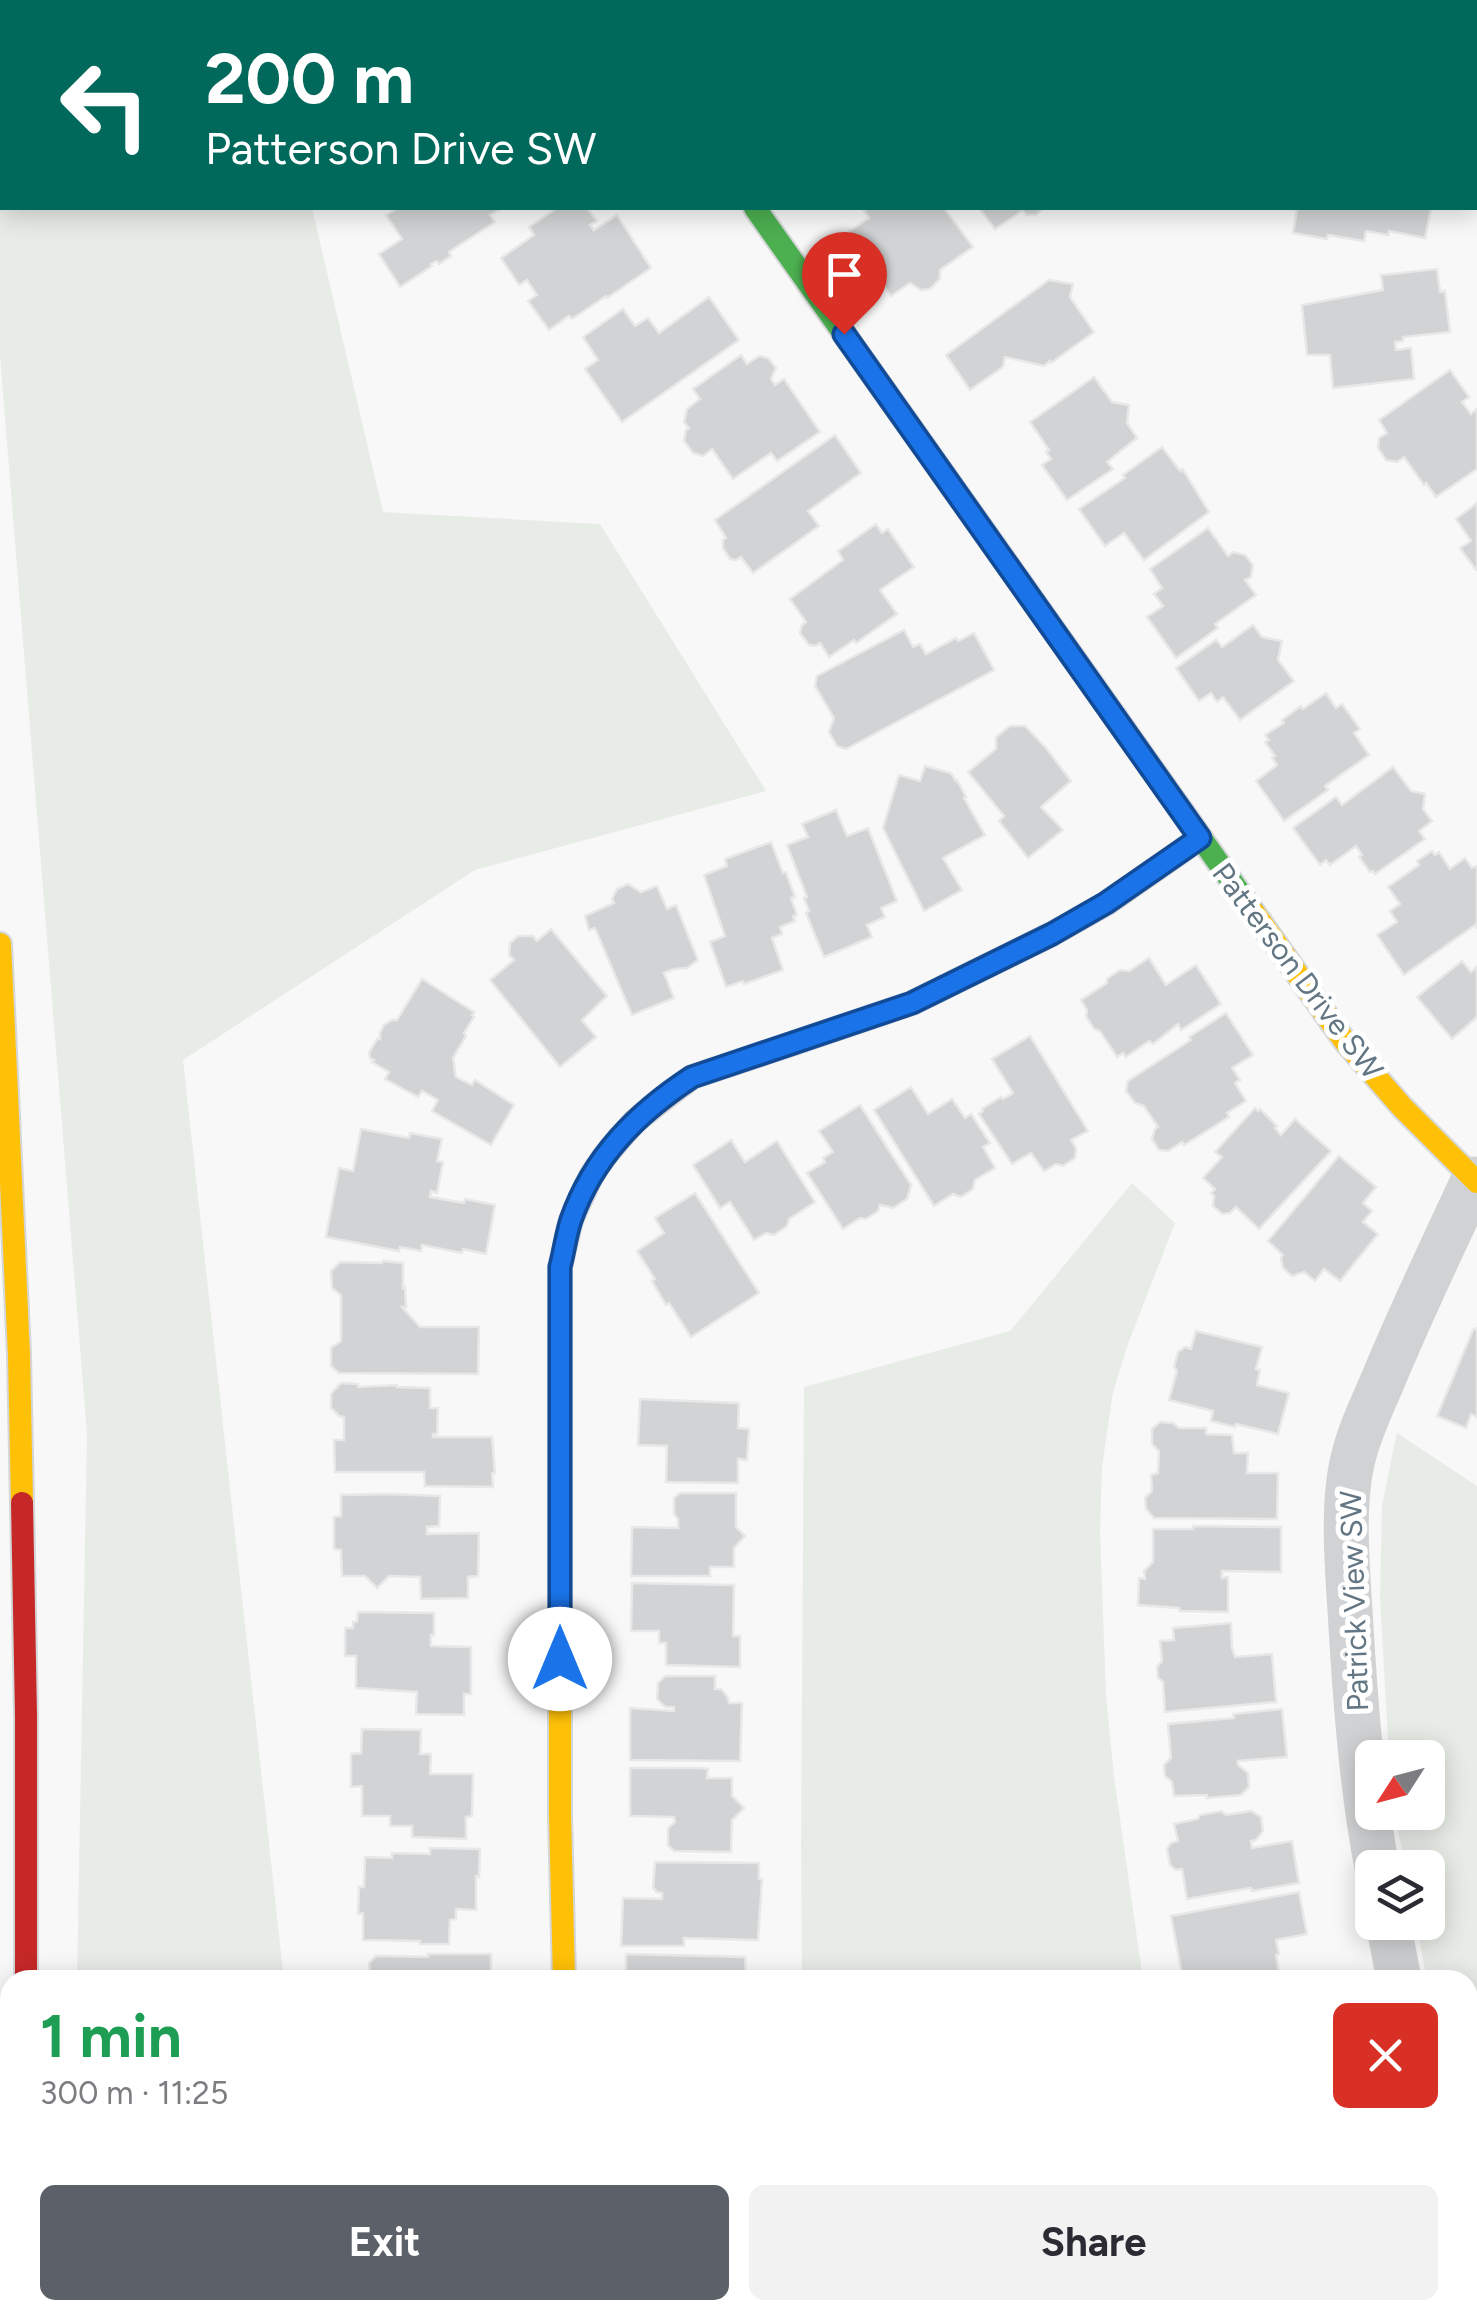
<!DOCTYPE html>
<html lang="en">
<head>
<meta charset="utf-8">
<style>
  :root { --surface:#fff; --page:#f2f2f3; --text:#2b2b33; --muted:#7c7c81; --accent:#5c6169 }
  body { margin:0; font-family:Figtree,sans-serif; background:var(--page); color:var(--text); height:100vh; display:flex; flex-direction:column; font-size:38px; white-space:nowrap }
  * { box-sizing:border-box; margin:0 }
  p { font-size:32px; color:var(--muted) }
  .icon { flex:none; width:55px; height:55px; fill:none; stroke:currentColor; stroke-width:2; stroke-linecap:round; stroke-linejoin:round }
  .map { position:relative; flex:1; overflow:hidden }
  .panel { position:absolute; left:0px; top:1970px; width:1478px; height:350px; display:flex; flex-direction:column; background:var(--surface); border-radius:30px 30px 0 0; box-shadow:0 5px 25px #0003 }
  .panel>* { flex:none }
  .banner { position:absolute; left:0px; top:0px; width:1478px; height:210px; box-shadow:0 5px 25px #0003; background:#00695c; color:#fff; overflow:hidden }
  .needle { width:65px; rotate:234deg }
  .buttons { position:absolute; left:1355px; top:1740px; display:grid; gap:20px }
  .buttons a { display:grid; place-items:center; width:90px; height:90px; border-radius:15px; background:var(--surface); box-shadow:0 5px 25px #0003; font-size:50px }
  .pin { position:absolute; display:grid; place-items:center; width:85px; height:85px; color:#fff; margin:-102px -42px; border-radius:50% 50% 50% 0; rotate:-45deg; box-shadow:0 0 10px #0007 }
  .pin .icon { rotate:45deg }
  .me { position:absolute; width:110px; margin:-55px; rotate:0deg; stroke-linejoin:round; filter:drop-shadow(0 0 8px #0008) }
  .turn { display:flex; align-items:center; gap:35px; height:210px; padding:0 40px; font-size:45px }
  .turn .icon { width:130px; height:130px; stroke-width:2.5 }
  .turn b { display:block; font-size:70px; line-height:85px }
  .round { display:grid; place-items:center; flex:none; width:105px; height:105px; border-radius:15px; background:var(--page) }
  .headline { display:flex; align-items:center; justify-content:space-between; height:170px; padding:0 40px }
  h1 { font-size:60px; font-weight:700; line-height:75px; color:#1e9e55 }
  .action { display:flex; gap:20px; margin-top:auto; padding:20px 40px }
  .action a { flex:1; height:115px; border-radius:15px; background:var(--accent); color:#fff; font-size:40px; font-weight:700; line-height:115px; text-align:center }
  .action a+a { background:var(--page); color:var(--text) }
  .map>svg:first-child { display:block }
</style>
</head>
<body>
<div class="map">
<svg width="1477" height="2320" viewBox="0 0 1477 2320">
  <rect width="100%" height="100%" fill="#f8f8f8"/>
  <g fill="#e8ece6">
    <polygon points="0,0 263,0 264,2 2,2 2,208 312,208 383,512 600,524 766,791 475,870 183,1060 284,1980 77,1980 87,1434 0,356"/>
    <polygon points="1132,1183 1175,1223 1128,1344 1113,1392 1102,1467 1100,1531 1106,1696 1114,1777 1143,1980 802,1980 801,1844 804,1387 1010,1331"/>
    <polygon points="1397,1433 1477,1486 1477,2236 1468,2187 1468,1980 1427,1980 1416,1923 1428,1922 1428,1868 1405,1867 1395,1813 1428,1812 1428,1758 1389,1757 1380,1598 1382,1505"/>
    <rect x="70" y="2310" width="435" height="10"/>
    <polygon points="832,2310 1191,2310 1192,2320 835,2320"/>
  </g>
  <g fill="#d2d3d4" stroke="#e8e8e8" stroke-width="2.5">
    <polygon points="726,0 849,0 851,2 728,2"/>
    <polygon points="1232,0 1234,2 1167,1 1168,0"/>
    <polygon points="1291,0 1335,0 1336,1 1293,2"/>
    <polygon points="1477,28 1477,150 1475,151 1475,29"/>
    <polygon points="398,208 502,208 490,215 495,222 449,252 451,256 439,264 437,261 431,264 432,266 400,287 379,254 402,239 386,215"/>
    <polygon points="557,208 587,208 597,221 590,225 594,230 617,215 651,268 607,298 606,296 572,319 569,316 549,330 528,301 537,295 527,280 519,285 501,258 534,235 529,227"/>
    <polygon points="869,208 944,208 973,247 940,270 940,279 930,289 921,290 910,283 891,296 847,233 869,218 864,211"/>
    <polygon points="979,208 1044,208 1036,215 1027,215 1022,211 995,229"/>
    <polygon points="1289,208 1431,208 1425,238 1389,231 1388,235 1366,231 1364,241 1328,235 1327,239 1293,233 1297,210"/>
    <polygon points="1437,269 1440,292 1445,291 1450,332 1403,337 1403,341 1395,342 1396,350 1411,348 1414,379 1333,388 1330,355 1307,355 1302,305 1383,290 1381,275"/>
    <polygon points="1049,280 1073,284 1070,297 1094,332 1051,363 1050,361 1044,366 1005,357 1003,367 970,390 946,355"/>
    <polygon points="709,297 739,340 622,422 585,369 598,360 583,337 623,309 635,326 648,318 659,333"/>
    <polygon points="741,355 747,364 759,356 768,358 776,368 771,379 775,385 784,379 820,432 777,461 771,453 733,479 712,449 703,456 693,453 684,441 686,430 689,428 684,422 687,409 700,399 693,389"/>
    <polygon points="1450,370 1469,397 1462,402 1471,414 1477,409 1477,469 1436,497 1426,483 1424,485 1404,457 1397,462 1386,460 1378,448 1379,438 1387,433 1379,420"/>
    <polygon points="1094,377 1112,402 1129,405 1127,423 1137,438 1107,462 1113,469 1067,500 1042,465 1051,459 1046,452 1049,450 1030,422"/>
    <polygon points="835,435 861,473 808,511 819,526 753,573 741,557 736,560 730,559 723,548 723,540 726,538 715,520"/>
    <polygon points="1162,447 1180,471 1182,469 1187,476 1209,512 1144,560 1124,533 1105,546 1079,509 1125,478 1123,475"/>
    <polygon points="1477,503 1477,570 1476,570 1460,548 1471,541 1456,519"/>
    <polygon points="876,524 882,533 888,529 914,567 880,590 897,614 856,643 854,640 829,657 820,643 816,646 809,645 800,633 802,625 806,622 790,599 843,560 838,551"/>
    <polygon points="1208,528 1228,556 1233,552 1245,555 1253,565 1251,577 1245,580 1256,595 1215,624 1218,628 1176,658 1147,617 1163,606 1154,594 1162,588 1150,569"/>
    <polygon points="1253,625 1262,637 1282,641 1278,660 1294,681 1240,720 1223,697 1217,702 1211,693 1199,701 1176,668 1216,640 1222,647"/>
    <polygon points="904,630 913,647 920,644 926,654 956,638 958,641 974,633 994,670 846,749 837,746 829,732 834,718 815,686 817,676"/>
    <polygon points="1326,693 1336,708 1342,704 1360,729 1354,733 1369,755 1325,786 1328,790 1284,821 1256,781 1277,765 1272,758 1275,756 1265,742 1269,740 1265,735 1284,723 1282,720 1301,706 1303,709"/>
    <polygon points="1010,726 1025,726 1046,748 1071,781 1041,807 1063,830 1028,858 999,821 1004,816 968,772 996,749 996,737"/>
    <polygon points="925,766 951,773 956,781 957,780 966,797 964,798 985,835 943,858 962,890 924,911 883,828 899,775 920,781"/>
    <polygon points="1393,767 1411,791 1425,794 1423,809 1432,821 1419,831 1425,839 1375,874 1373,871 1370,872 1359,857 1362,855 1356,846 1330,865 1326,860 1320,865 1293,828 1336,797 1342,805"/>
    <polygon points="836,810 847,836 868,828 897,901 881,908 885,917 867,925 872,937 824,957 806,913 809,911 804,898 807,897 787,845 808,837 802,824"/>
    <polygon points="771,842 783,873 786,872 795,897 791,898 797,915 793,916 795,921 780,927 782,934 772,938 783,970 744,984 743,981 726,987 710,942 725,936 704,875 727,866 725,859"/>
    <polygon points="1432,851 1435,855 1439,852 1450,869 1465,858 1472,868 1477,866 1477,929 1475,925 1404,975 1377,935 1397,922 1390,911 1400,904 1388,887 1419,865 1417,861"/>
    <polygon points="628,884 641,892 657,886 667,909 676,905 698,960 687,968 674,969 664,973 674,998 632,1015 595,928 589,930 585,916 614,903 612,899 617,889"/>
    <polygon points="551,929 607,996 582,1020 596,1037 560,1067 490,980 514,960 509,955 510,943 518,936 533,936 537,941"/>
    <polygon points="1149,958 1166,985 1196,965 1221,1004 1181,1030 1178,1024 1153,1044 1149,1041 1126,1057 1123,1053 1117,1057 1100,1031 1094,1029 1086,1016 1087,1010 1081,1000 1107,983 1107,979 1120,970 1129,971"/>
    <polygon points="1462,961 1471,972 1477,967 1477,1017 1452,1039 1417,997"/>
    <polygon points="422,979 474,1012 472,1015 474,1017 464,1033 466,1036 453,1058 456,1077 472,1085 475,1080 514,1105 491,1145 432,1111 438,1100 422,1091 418,1097 385,1079 389,1072 372,1062 374,1060 370,1058 369,1053 377,1039 380,1039 380,1033 384,1025 392,1020 397,1020"/>
    <polygon points="1226,1013 1253,1055 1232,1068 1240,1080 1235,1083 1246,1101 1227,1113 1229,1117 1184,1145 1182,1142 1168,1151 1159,1150 1152,1139 1155,1129 1158,1127 1144,1106 1135,1103 1126,1091 1128,1081 1191,1040 1189,1037"/>
    <polygon points="1030,1036 1088,1131 1071,1140 1076,1148 1075,1158 1063,1166 1056,1164 1044,1171 1031,1153 1012,1164 979,1114 983,1111 982,1109 1001,1097 1003,1099 1013,1093 992,1059"/>
    <polygon points="911,1087 928,1114 952,1099 965,1118 971,1114 990,1143 983,1147 995,1168 975,1180 973,1189 961,1197 953,1194 934,1206 874,1110"/>
    <polygon points="860,1105 911,1185 907,1199 893,1208 880,1205 878,1211 866,1219 860,1218 843,1229 807,1173 825,1162 823,1158 833,1152 819,1131"/>
    <polygon points="1255,1108 1258,1111 1260,1109 1277,1126 1275,1128 1281,1135 1295,1119 1331,1151 1259,1229 1236,1207 1230,1213 1222,1214 1213,1206 1214,1196 1211,1193 1215,1189 1203,1178 1222,1157 1215,1152"/>
    <polygon points="361,1129 409,1138 410,1133 442,1139 437,1161 443,1162 437,1193 431,1191 430,1197 464,1203 465,1199 495,1205 486,1254 463,1249 462,1253 422,1245 421,1251 400,1247 399,1251 326,1237 339,1168 353,1171"/>
    <polygon points="731,1140 745,1162 777,1141 815,1202 789,1219 787,1226 774,1235 766,1233 754,1240 730,1202 720,1208 693,1165"/>
    <polygon points="1339,1156 1376,1187 1363,1203 1372,1211 1363,1222 1378,1234 1340,1281 1324,1269 1315,1281 1304,1272 1292,1276 1283,1268 1281,1258 1283,1255 1268,1241"/>
    <polygon points="695,1193 759,1293 691,1337 669,1303 666,1305 652,1281 655,1279 637,1251 664,1233 655,1218"/>
    <polygon points="383,1261 403,1263 403,1288 405,1287 406,1307 402,1307 420,1327 479,1327 478,1374 339,1373 331,1366 331,1348 341,1341 341,1295 332,1288 331,1271 340,1262 382,1263"/>
    <polygon points="1477,1328 1477,1417 1471,1414 1466,1428 1437,1416 1473,1330"/>
    <polygon points="1196,1331 1262,1347 1256,1369 1260,1370 1257,1385 1289,1393 1278,1434 1236,1424 1235,1427 1211,1421 1213,1411 1169,1400 1177,1371 1174,1367 1178,1352 1185,1347 1191,1349"/>
    <polygon points="341,1383 358,1384 358,1387 397,1385 397,1387 430,1388 430,1408 438,1408 437,1434 433,1434 433,1437 492,1437 495,1473 492,1473 493,1487 425,1486 424,1472 335,1472 334,1440 344,1440 344,1417 339,1416 331,1408 331,1394"/>
    <polygon points="640,1399 739,1403 738,1428 749,1429 747,1460 738,1459 738,1483 666,1482 667,1446 638,1445"/>
    <polygon points="1160,1422 1173,1423 1179,1428 1206,1428 1206,1434 1232,1435 1234,1453 1248,1453 1247,1473 1278,1473 1277,1519 1154,1518 1146,1509 1145,1498 1152,1491 1151,1475 1158,1473 1159,1451 1152,1444 1152,1429"/>
    <polygon points="680,1493 736,1493 736,1527 745,1536 734,1548 734,1567 710,1567 710,1576 631,1576 632,1527 678,1528 678,1519 674,1514 674,1498"/>
    <polygon points="389,1494 440,1496 439,1526 427,1527 427,1534 479,1533 478,1576 468,1577 468,1598 421,1599 420,1577 389,1576 377,1588 365,1576 342,1576 341,1550 334,1549 334,1517 341,1516 341,1495"/>
    <polygon points="1193,1526 1281,1527 1281,1572 1222,1571 1222,1578 1228,1577 1228,1612 1180,1611 1179,1608 1138,1605 1139,1578 1145,1579 1144,1571 1153,1562 1153,1529 1193,1529"/>
    <polygon points="632,1583 734,1585 733,1636 740,1636 740,1667 666,1665 666,1643 659,1643 659,1631 631,1631"/>
    <polygon points="358,1612 434,1613 434,1635 431,1635 431,1646 471,1647 471,1694 464,1694 464,1715 416,1714 417,1692 356,1688 356,1656 345,1656 345,1628 353,1628 353,1622 357,1622"/>
    <polygon points="1231,1623 1232,1648 1235,1657 1272,1654 1276,1702 1165,1712 1163,1682 1158,1678 1157,1667 1162,1661 1160,1641 1174,1640 1173,1628"/>
    <polygon points="665,1676 715,1676 715,1689 721,1689 728,1698 729,1703 742,1703 740,1761 630,1760 630,1708 674,1711 674,1707 665,1707 657,1699 658,1683"/>
    <polygon points="1282,1709 1287,1757 1238,1761 1238,1765 1248,1773 1249,1787 1241,1795 1207,1798 1207,1795 1174,1796 1172,1782 1165,1776 1164,1765 1171,1758 1168,1724 1234,1718 1233,1714"/>
    <polygon points="362,1729 421,1730 420,1754 431,1754 430,1774 473,1774 472,1816 466,1817 466,1839 412,1837 412,1826 390,1826 390,1816 362,1816 362,1786 351,1787 351,1754 361,1753"/>
    <polygon points="630,1768 701,1768 708,1769 707,1778 732,1778 732,1796 744,1808 732,1820 731,1852 674,1851 668,1845 668,1828 675,1822 674,1817 630,1816"/>
    <polygon points="1221,1811 1226,1815 1251,1811 1261,1817 1263,1831 1256,1840 1251,1841 1252,1848 1292,1841 1299,1883 1252,1891 1251,1888 1187,1899 1182,1869 1176,1870 1170,1865 1167,1849 1171,1843 1178,1841 1174,1824 1198,1819 1200,1815"/>
    <polygon points="430,1848 480,1849 479,1877 476,1876 476,1910 456,1909 456,1919 450,1920 449,1944 420,1944 420,1941 363,1940 363,1913 358,1914 359,1887 364,1887 365,1857 392,1858 392,1853 430,1854"/>
    <polygon points="655,1862 759,1863 759,1879 762,1879 758,1940 684,1938 684,1946 621,1946 623,1898 662,1899 662,1893 656,1892 655,1889 653,1888"/>
    <polygon points="1299,1892 1307,1934 1276,1940 1279,1954 1276,1955 1280,1977 1260,1980 1183,1980 1171,1916"/>
    <polygon points="428,1954 491,1954 491,1980 370,1980 369,1963 376,1956 428,1957"/>
    <polygon points="626,1954 745,1957 746,1980 626,1980"/>
    <polygon points="655,2310 769,2310 770,2320 657,2320"/>
    <polygon points="1261,2310 1345,2310 1347,2320 1258,2320 1258,2316"/>
  </g>
  <g fill="none" stroke-linecap="round" stroke-linejoin="round">
    <defs>
      <g id="fast">
        <polyline points="755,208 1254,913"/>
        <polyline points="794,1043 912,1003 1052,934 1107,903 1200,838"/>
      </g>
      <g id="slow">
        <polyline points="1254,913 1344,1040 1402,1107 1477,1182"/>
        <polyline points="0,944 19,1355 22,1503"/>
        <polyline points="560,1460 560,1815 564,1980"/>
        <polyline points="20,2310 20,2320"/>
      </g>
      <g id="jam">
        <polyline points="560,1460 560,1267 571,1220 591,1176 604,1157 635,1121 692,1077 794,1043"/>
        <polyline points="22,1503 26,1716 26,1980"/>
      </g>
    </defs>
    <use href="#fast" stroke="#d5d6d7" stroke-width="26"/>
    <use href="#slow" stroke="#d5d6d7" stroke-width="26"/>
    <use href="#jam" stroke="#d5d6d7" stroke-width="26"/>
    <g stroke="#d0d2d3" stroke-width="45">
      <polyline points="627,0 629,2"/>
      <polyline points="993,2 997,0"/>
      <path d="M1377,1868C1361,1782 1355,1697 1350,1610C1347,1565 1342,1503 1353,1459C1359,1432 1372,1406 1383,1380C1411,1312 1443,1246 1474,1179"/>
      <polyline points="1388,1922 1399,1980"/>
      <polyline points="577,2310 578,2320"/>
      <polyline points="1461,2310 1463,2320"/>
    </g>
    <use href="#fast" stroke="#4caf50" stroke-width="22"/>
    <use href="#slow" stroke="#ffc107" stroke-width="22"/>
    <use href="#jam" stroke="#c62828" stroke-width="22"/>
  </g>
  <g fill="none" stroke-linecap="round" stroke-linejoin="round">
    <defs>
      <path id="route" d="M560,1659V1267C564,1252 566,1235 571,1220C593,1157 637,1113 692,1077L912,1003L1052,934L1106,903L1200,838L844,334"/>
    </defs>
    <use href="#route" stroke="#114b97" stroke-width="25"/>
    <use href="#route" stroke="#1a73e8" stroke-width="18"/>
  </g>
  <g text-anchor="middle" dominant-baseline="central" stroke-width="10" stroke-linejoin="round" paint-order="stroke">
    <g font-size="30" fill="#637683" stroke="#fff">
      <text transform="translate(1298 971) rotate(53)">Patterson Drive SW</text>
      <text transform="translate(1354 1601) rotate(-92)">Patrick View SW</text>
    </g>
  </g>
</svg>
<div class="buttons">
<a><svg class="needle" viewBox="-14 -14 28 28"><path d="M0-13l5 13h-10z" fill="#e53935"/><path d="M0 13l5-13h-10z" fill="#7c7c81"/></svg></a>
<a><svg class="icon" aria-label="layers" viewBox="0 0 24 24"><path d="M12 4l9 5-9 5-9-5zM3 14l9 5 9-5"/></svg></a>
</div>
<div class="pin" style="left:844px;top:334px;background:#d93025"><svg class="icon" aria-label="arrive" viewBox="0 0 24 24"><path d="M6 21V4h12l-3 4 3 4H6"/></svg></div>
<svg class="me" style="left:560px;top:1659px" viewBox="-20 -20 40 40"><circle r="19" fill="#fff"/><path d="M0-13L10 11 0 6-10 11z" fill="#1a73e8"/></svg>
<div class="banner">
<div class="turn"><svg class="icon" aria-label="left" viewBox="0 0 24 24"><path d="M17 20v-9H6M10 6l-5 5 5 5"/></svg><div><b>200 m</b>Patterson Drive SW</div></div>
</div>
<section class="panel">
<div class="headline"><div><h1>1 min</h1><p>300 m · 11:25</p></div><a class="round" style="background:#d93025;color:#fff"><svg class="icon" aria-label="close" viewBox="0 0 24 24"><path d="M6 6l12 12M18 6L6 18"/></svg></a></div>
<div class="action"><a>Exit</a><a>Share</a></div>
</section>
</div>
</body>
</html>
